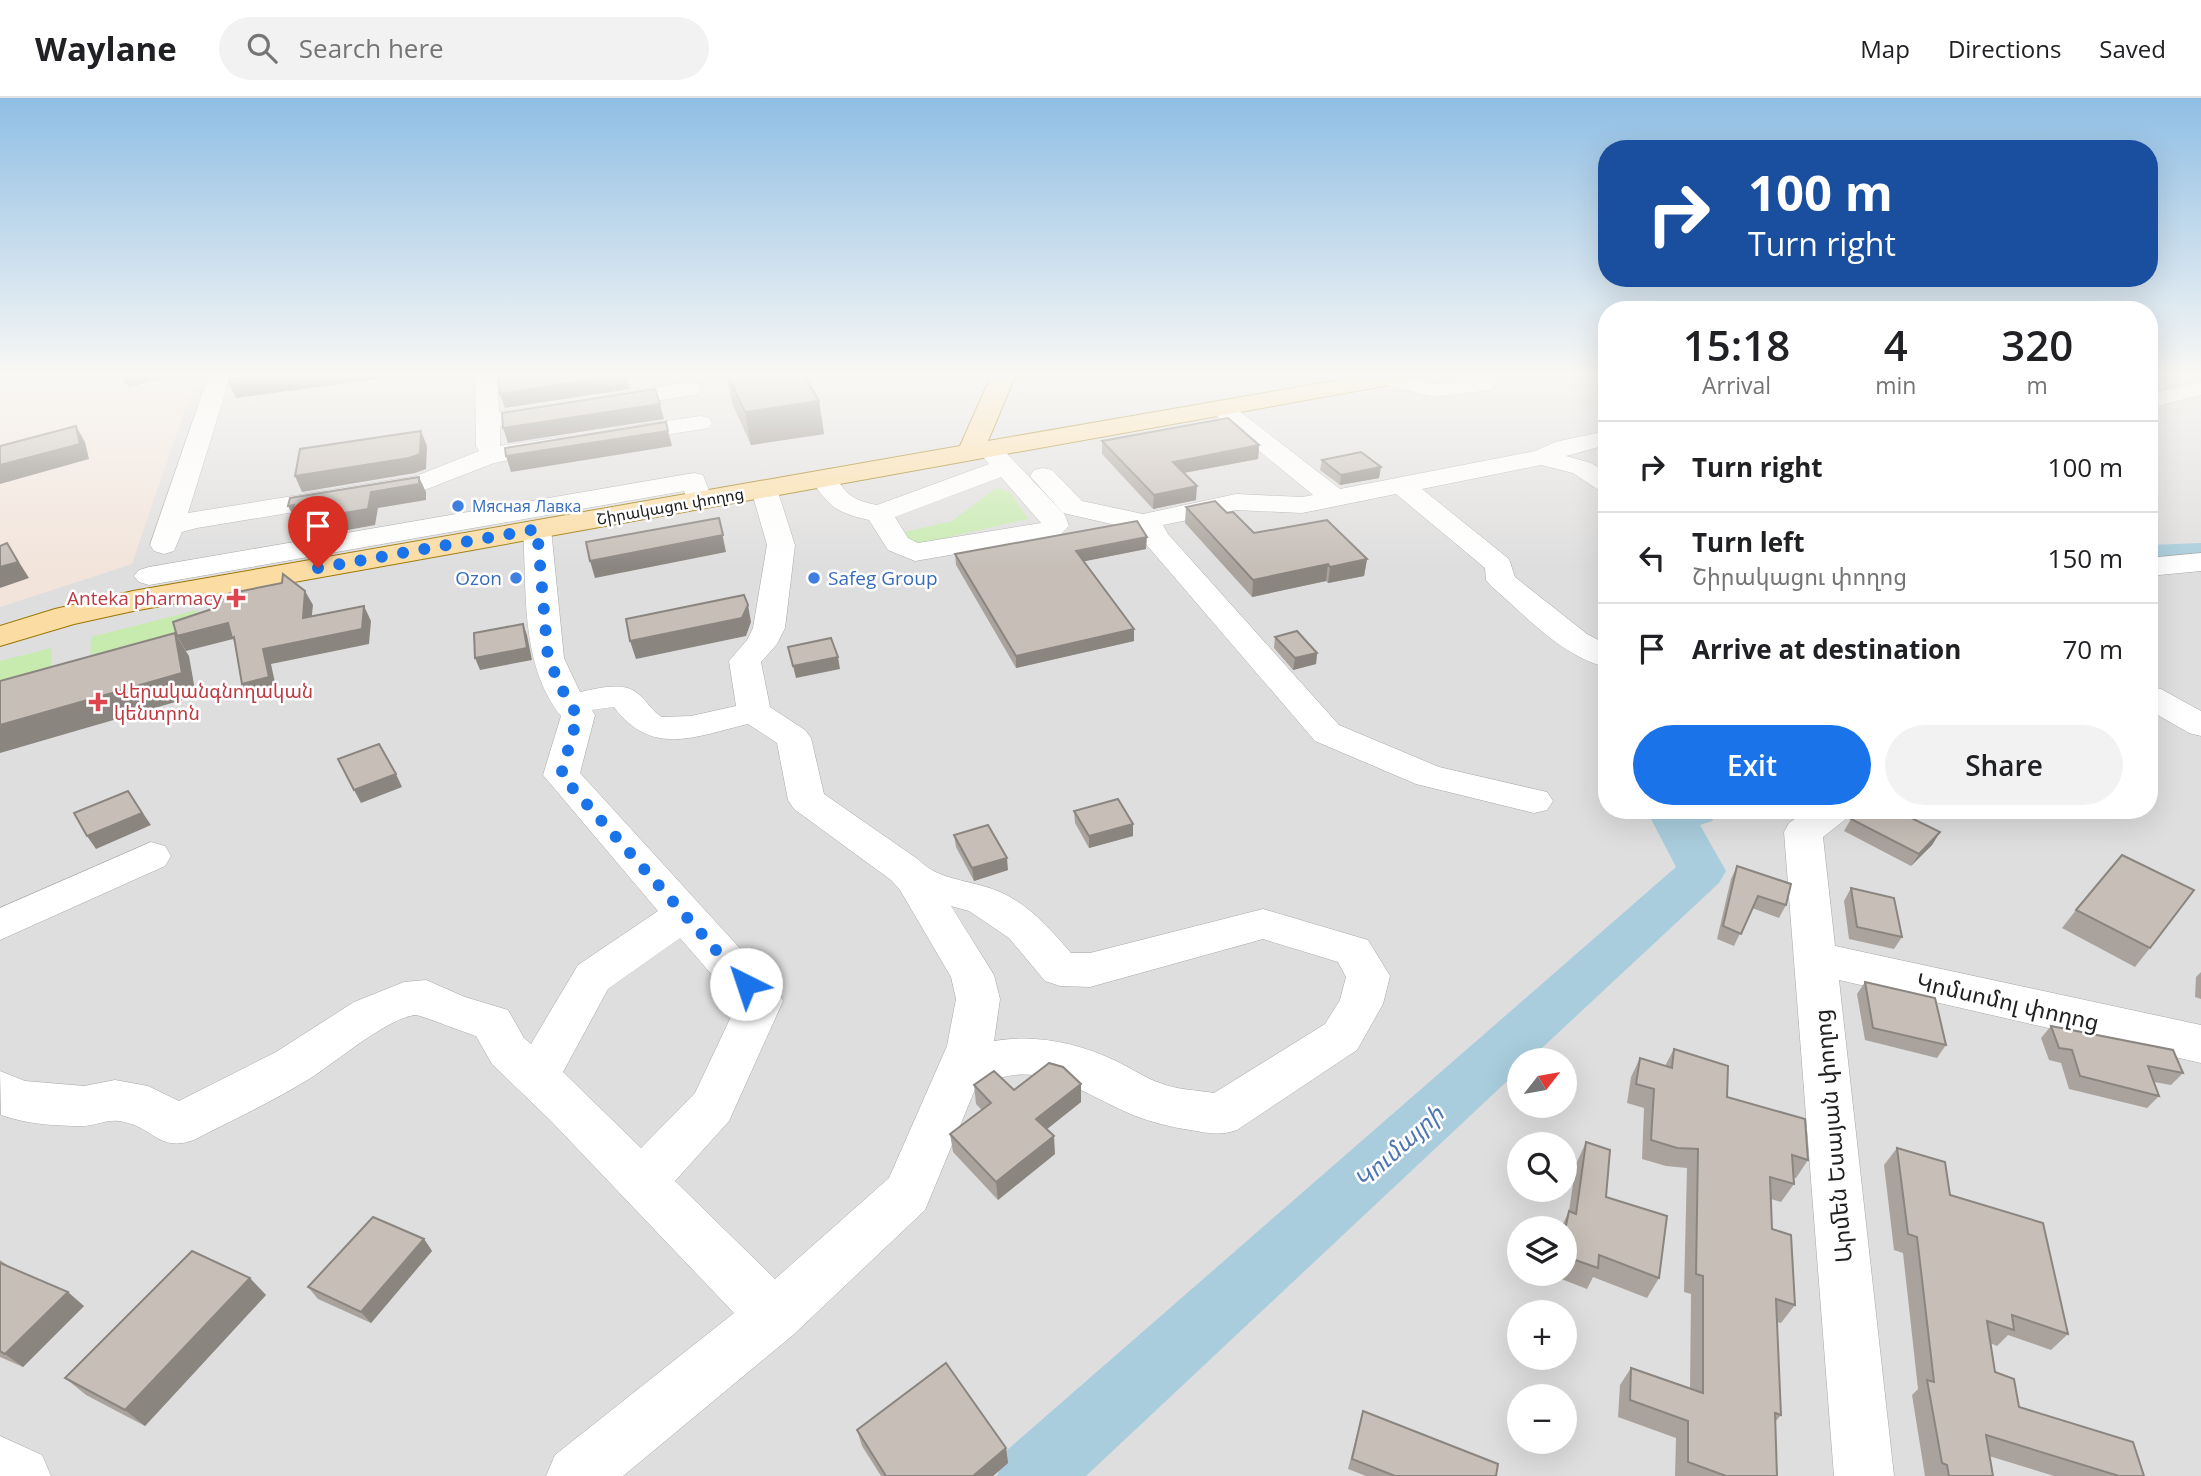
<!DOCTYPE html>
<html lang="en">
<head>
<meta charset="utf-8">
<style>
  :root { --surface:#fff; --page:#f2f2f2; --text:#202124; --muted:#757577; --line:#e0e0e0; --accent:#1a73e8 }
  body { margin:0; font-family:"Open Sans","Noto Sans Armenian",sans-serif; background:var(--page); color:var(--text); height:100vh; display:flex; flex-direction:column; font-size:26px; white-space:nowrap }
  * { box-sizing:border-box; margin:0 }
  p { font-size:23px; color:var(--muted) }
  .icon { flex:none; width:38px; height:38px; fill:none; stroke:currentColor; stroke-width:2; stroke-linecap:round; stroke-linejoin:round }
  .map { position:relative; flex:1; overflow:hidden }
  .sheet { position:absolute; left:1598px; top:203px; width:560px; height:518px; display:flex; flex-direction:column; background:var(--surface); border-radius:28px; box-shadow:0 7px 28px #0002 }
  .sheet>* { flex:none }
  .top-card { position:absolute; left:1598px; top:42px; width:560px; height:147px; border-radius:28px; box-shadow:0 7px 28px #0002; background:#1a4fa0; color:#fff; overflow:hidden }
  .needle { width:46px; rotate:59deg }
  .controls { position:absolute; left:1507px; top:950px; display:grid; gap:14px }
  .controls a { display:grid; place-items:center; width:70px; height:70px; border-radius:50%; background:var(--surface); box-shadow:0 7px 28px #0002; font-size:35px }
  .pin { position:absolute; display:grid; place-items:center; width:60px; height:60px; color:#fff; margin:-72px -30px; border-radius:50% 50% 50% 0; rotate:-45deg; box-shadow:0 0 7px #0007 }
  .pin .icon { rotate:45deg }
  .me { position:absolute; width:77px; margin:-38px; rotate:319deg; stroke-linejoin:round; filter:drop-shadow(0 0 5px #0008) }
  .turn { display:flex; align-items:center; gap:24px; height:147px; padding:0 35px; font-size:32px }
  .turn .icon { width:91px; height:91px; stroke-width:2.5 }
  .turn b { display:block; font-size:49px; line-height:60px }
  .eta { display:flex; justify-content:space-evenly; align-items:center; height:119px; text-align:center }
  .eta b { font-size:42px; font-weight:600; line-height:49px }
  .cta { display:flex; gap:14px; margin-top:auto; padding:14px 35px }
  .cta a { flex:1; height:80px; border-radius:42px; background:var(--accent); color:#fff; font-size:28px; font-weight:600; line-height:80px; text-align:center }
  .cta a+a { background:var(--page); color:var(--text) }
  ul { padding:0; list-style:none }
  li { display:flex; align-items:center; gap:21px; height:91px; padding:0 35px; border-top:2px solid var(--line) }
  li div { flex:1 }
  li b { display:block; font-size:26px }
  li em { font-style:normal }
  header { display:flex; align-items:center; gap:42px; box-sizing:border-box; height:98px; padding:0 35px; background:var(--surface); border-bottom:2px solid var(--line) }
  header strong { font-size:33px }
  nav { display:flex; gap:38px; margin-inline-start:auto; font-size:24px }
  .search { width:490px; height:63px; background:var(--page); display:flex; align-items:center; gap:18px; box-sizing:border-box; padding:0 24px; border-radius:38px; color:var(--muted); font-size:26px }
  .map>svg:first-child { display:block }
</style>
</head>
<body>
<header>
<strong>Waylane</strong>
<div class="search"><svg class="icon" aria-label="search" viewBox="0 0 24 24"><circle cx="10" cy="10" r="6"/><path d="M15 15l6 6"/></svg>Search here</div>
<nav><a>Map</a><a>Directions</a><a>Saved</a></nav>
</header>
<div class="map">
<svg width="2201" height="1378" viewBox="0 0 2201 1378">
  <rect width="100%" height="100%" fill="#f1efe8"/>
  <path fill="#dfdede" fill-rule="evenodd" d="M0,276H1606V712H2149V276H2201V1378H0ZM1519,962H1564V1008H1519ZM1519,1046H1564V1092H1519ZM1519,1130H1564V1176H1519ZM1519,1214H1564V1260H1519ZM1519,1298H1564V1344H1519Z"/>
  <polygon fill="#f2e4db" points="0,276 205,276 185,311 132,466 0,509"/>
  <g fill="#c7eaaf">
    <polygon points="996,390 1010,394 1028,421 913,447 900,435 952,423"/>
    <polygon points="197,512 199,543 90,571 91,539"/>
    <polygon points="52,550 50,584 0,596 0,563"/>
  </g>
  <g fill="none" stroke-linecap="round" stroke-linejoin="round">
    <g fill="#a9cddd" fill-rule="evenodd">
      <polygon points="2201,445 2201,465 2149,467 2149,447"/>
      <polygon points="1657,712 1718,712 1712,723 1700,727 1726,773 1719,785 1529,962 1519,962 1519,972 1086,1378 997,1378 1007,1352 1676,769 1651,721"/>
    </g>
    <defs>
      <g id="minor">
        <polygon points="209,276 231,276 188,415 416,378 479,353 476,348 475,276 497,276 499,314 551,306 559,308 563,313 559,318 551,320 500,328 500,348 555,340 564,342 567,347 564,352 555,354 494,365 422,393 197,430 182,434 174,453 164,456 154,453 150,447"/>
        <polygon points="1379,276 1396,276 1434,286 1474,282 1477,276 1499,276 1491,292 1434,299 1379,285 1376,280"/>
        <polygon points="2201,283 2201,297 2149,310 2149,296"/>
        <polygon points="690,284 698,286 701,291 698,296 608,311 600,309 596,304 600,299 608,297"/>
        <path d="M1221,303L1229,305L1340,391L1535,353L1555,344L1606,333V347L1566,358L1591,365L1606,374V393L1597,391L1573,375L1541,367L1422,391L1509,461L1515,479L1587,536L1606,546V569C1561,558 1525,517 1491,488L1486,482L1485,470L1396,396L1302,415L1236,412L1163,427L1168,436L1339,627L1439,669L1547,694L1553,703L1547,712L1534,715L1416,686L1315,643L1145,445L1138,432L1063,415L1030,378L1034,372L1043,370L1052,372L1082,403L1143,416L1236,396L1302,399L1313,397L1213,315L1209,310L1213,305Z"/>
        <polygon points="700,318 709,320 712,325 709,330 619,344 610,342 607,337 610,332 619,330"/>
        <path d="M989,344L998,346L1065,417L1069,428L1059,438L1049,440L915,463L888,452L869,422C838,415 828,409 811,381L815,375C836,370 836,385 850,397C858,403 867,405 877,407L989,366L977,351L980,346ZM1001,379L1041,425L918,445L908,440L895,419Z"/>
        <polygon points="694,375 703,377 713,403 709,409 700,411 691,409 684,393 149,487 139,484 134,478 139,472 149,469"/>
        <path d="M764,383L773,385L777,391L795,447L785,530L777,546L761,564L770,609L805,632L811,640L824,696L919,762C937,782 970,782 995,792C1027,804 1049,830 1071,855H1090L1263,811L1368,842L1390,878L1383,906L1357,952L1237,1032C1220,1038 1208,1035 1190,1032C1170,1029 1151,1024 1133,1017C1078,994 1039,957 976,989L925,1112L793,1237L623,1378H546L555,1357L734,1215L551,1023L492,966L476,938C466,935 420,917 416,917C388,919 335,965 309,981C272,1004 232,1022 194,1042C158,1055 154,1028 119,1023C107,1021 94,1028 82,1028C56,1028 26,1026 1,1017L0,973L25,983L84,988L115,982L148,988L179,1003L276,954L354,904L404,884L426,882L465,899L508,912L524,940L531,946L578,867L658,813L543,677L561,618C520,567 527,493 523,431L527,425L537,423L547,425L551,431L564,560L580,594C596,591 623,583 637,595C647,602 651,613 662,619L691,618L736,608L729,563L747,542L753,530L767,447L751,391L755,385ZM614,609C652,660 696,638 748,626L777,645L788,702L794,711L891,782L900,792L951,879L956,901L947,948L889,1080L775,1181L675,1083L729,1023L783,903L777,891L580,675L595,617L592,612ZM951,808L969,813L1009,840L1045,883L1060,888L1090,889L1263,841L1338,864L1346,879L1340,902L1325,926L1214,995C1197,992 1177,992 1160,985C1145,980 1131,970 1116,963C1078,945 1036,936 994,943L1000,901L994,877ZM680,840L737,906L695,995L641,1050L563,974L608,891Z"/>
        <polygon points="2201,455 2201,473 2149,478 2149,460"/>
        <polygon points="2149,588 2161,591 2201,613 2201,638 2189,635 2149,612"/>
        <polygon points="1807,712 1852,712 1846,721 1823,739 1835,848 2201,927 2201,965 1839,882 1894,1378 1834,1378 1784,734 1789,725"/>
        <polygon points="151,744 165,748 171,758 165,768 0,842 0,810"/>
        <polygon points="0,1338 42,1357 51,1378 0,1378"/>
      </g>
      <polygon id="major" points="992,276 1016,276 988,343 1374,276 1424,276 1420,281 1412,283 133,513 74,526 0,548 0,528 55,511 133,493 960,348"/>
    </defs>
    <use href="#minor" stroke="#a8a8a8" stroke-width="1"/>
    <use href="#major" stroke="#9b7602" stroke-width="2"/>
    <use href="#minor" fill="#fff" fill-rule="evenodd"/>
    <use href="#major" fill="#fbdca3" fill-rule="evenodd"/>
  </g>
  <g fill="#aaa39d">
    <polygon points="115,276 181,276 129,289"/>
    <polygon points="726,276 856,276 852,282 805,280 819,303 824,336 751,347 732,305"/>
    <polygon points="1102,343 1259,347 1258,361 1184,375 1196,402 1153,411 1102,356"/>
    <polygon points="1322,362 1379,380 1340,387 1320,372"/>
    <polygon points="1186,409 1227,415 1254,435 1367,461 1364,478 1328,485 1326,483 1252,499 1185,425"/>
    <polygon points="1146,451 1084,463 1134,543 1016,570 956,467 955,456"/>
    <polygon points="1275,539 1317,555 1316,566 1293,572 1274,550"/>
    <polygon points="1074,713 1133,726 1133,738 1089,750 1075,725"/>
    <polygon points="1904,717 1940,734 1932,747 1911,768 1844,733 1851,721"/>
    <polygon points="954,737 1008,772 974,783 956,749"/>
    <polygon points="1737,768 1786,807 1779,820 1752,810 1734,848 1717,841 1731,781"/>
    <polygon points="1851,790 1902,839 1894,851 1849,841 1844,803"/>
    <polygon points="2076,812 2150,850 2135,869 2062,830"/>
    <polygon points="2201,874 2201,901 2195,899 2196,879"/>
    <polygon points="1865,884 1946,947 1937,960 1865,942 1857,896"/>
    <polygon points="2051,928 2183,975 2171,987 2154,984 2159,998 2147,1010 2069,991 2061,965 2049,962 2041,940"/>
    <polygon points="1674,951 1727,999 1808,1062 1796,1080 1794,1080 1794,1086 1781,1104 1771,1101 1772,1131 1795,1207 1781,1225 1777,1224 1781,1317 1775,1324 1777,1378 1675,1378 1676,1340 1618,1319 1620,1287 1631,1270 1690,1291 1691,1196 1684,1194 1687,1070 1666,1068 1642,1061 1644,1010 1627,1005 1631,979 1640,960 1665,968"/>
    <polygon points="1081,986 1081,1004 1047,1031 1055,1056 998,1102 953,1054 950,1036 982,1012 976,1006 974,987 1014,992"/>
    <polygon points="1586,1044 1606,1099 1659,1180 1647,1200 1593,1179 1587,1191 1551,1177 1564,1176 1564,1130 1561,1130 1569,1113 1576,1066"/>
    <polygon points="1897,1050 1950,1097 2068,1236 2051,1252 2008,1237 1997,1248 1990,1245 1995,1274 2019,1309 2144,1378 2054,1378 1989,1358 1993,1378 1925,1378 1912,1297 1918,1291 1903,1155 1894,1152 1884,1067"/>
    <polygon points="424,1141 432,1153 371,1225 318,1201 308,1189"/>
    <polygon points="0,1162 10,1169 84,1208 23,1269 0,1259"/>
    <polygon points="266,1197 145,1328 86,1297 65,1280"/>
    <polygon points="1363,1313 1496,1378 1366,1378 1348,1371"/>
    <polygon points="857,1332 1006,1350 1008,1365 993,1378 881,1378 862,1348"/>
  </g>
  <g fill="#8b8580">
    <polygon points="123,276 181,276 129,289"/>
    <polygon points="303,276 414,276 236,300 229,286"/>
    <polygon points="626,276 630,291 505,310 500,296"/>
    <polygon points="819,303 824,336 751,347 745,314"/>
    <polygon points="660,306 664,321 508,345 503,330"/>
    <polygon points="76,328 85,344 89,361 0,386 0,367"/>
    <polygon points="421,333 427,348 426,371 415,375 302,394 295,378"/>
    <polygon points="668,333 672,348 511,374 506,358"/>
    <polygon points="1259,347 1258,361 1172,377 1173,364"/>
    <polygon points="1381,369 1379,380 1340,387 1341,377"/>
    <polygon points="419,379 426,394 426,402 378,410 375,427 299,441 291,424 296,423 288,408 371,394"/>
    <polygon points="1197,388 1196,402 1153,411 1154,397"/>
    <polygon points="719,420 726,454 595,480 590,463"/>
    <polygon points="1147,439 1146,451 1076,465 1076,453"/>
    <polygon points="7,445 29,480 0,490 0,469"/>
    <polygon points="1367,461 1364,478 1328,485 1330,469"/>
    <polygon points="1328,466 1326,483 1252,499 1253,482"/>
    <polygon points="305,493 313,507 310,535 303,520"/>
    <polygon points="748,507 751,524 746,538 636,561 630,543"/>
    <polygon points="364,508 371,523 369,546 271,566 277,594 251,601 242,586 263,551"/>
    <polygon points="228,525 240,555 233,541 186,553 177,538"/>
    <polygon points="523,526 527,537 532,562 480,572 475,560"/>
    <polygon points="1134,531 1134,543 1016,570 1016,558"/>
    <polygon points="175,535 189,558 196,598 0,655 0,627"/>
    <polygon points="1317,555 1316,566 1293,572 1295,560"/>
    <polygon points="838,559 840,571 796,580 793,568"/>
    <polygon points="396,676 402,689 361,705 354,692"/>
    <polygon points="128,693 151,727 96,751 87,738"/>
    <polygon points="1133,726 1133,738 1089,750 1089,738"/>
    <polygon points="1940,734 1932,747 1911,768 1919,756"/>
    <polygon points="1007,760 1008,772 974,783 972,770"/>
    <polygon points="1081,986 1081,1004 1037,1039 1036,1021"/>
    <polygon points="1054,1038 1055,1056 998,1102 996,1084"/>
    <polygon points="424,1141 432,1153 371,1225 361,1214"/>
    <polygon points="250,1180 266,1197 145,1328 125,1312"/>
    <polygon points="68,1194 84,1208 23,1269 5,1256"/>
    <polygon points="1006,1350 1008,1365 993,1378 973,1378"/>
  </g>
  <g fill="#c6beb7" stroke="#8b8580" stroke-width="2">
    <polygon points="272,276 303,276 229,286 230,282"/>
    <polygon points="498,276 626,276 500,296"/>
    <polygon points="727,276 803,276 819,303 745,314"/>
    <polygon points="655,291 660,306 503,330 502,315"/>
    <polygon points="1228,320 1259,347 1173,364 1197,388 1154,397 1102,343"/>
    <polygon points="666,324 668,333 506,358 505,350"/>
    <polygon points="76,328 80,346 0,367 0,348"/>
    <polygon points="421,333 420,356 409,360 295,378 300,351"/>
    <polygon points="1361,354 1381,369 1341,377 1322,362"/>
    <polygon points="419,379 419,386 371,394 368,411 291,424 294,407 288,408 290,400"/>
    <polygon points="1215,403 1227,415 1233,414 1254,435 1327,422 1367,461 1330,469 1328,466 1253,482 1186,409"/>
    <polygon points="719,420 723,437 590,463 586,444"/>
    <polygon points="1137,423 1147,439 1076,453 1134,531 1016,558 955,456"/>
    <polygon points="7,445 18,464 0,469 0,448"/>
    <polygon points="283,476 305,493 303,520 364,508 362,531 263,551 269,579 242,586 234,539 232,540 228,525 177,538 173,524 212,511 212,499 282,485"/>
    <polygon points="744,497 748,507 742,520 630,543 626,521"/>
    <polygon points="523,526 527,550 475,560 474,535"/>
    <polygon points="1297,533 1317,555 1295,560 1275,539"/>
    <polygon points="175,535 182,575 0,627 0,583"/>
    <polygon points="831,540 838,559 793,568 788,549"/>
    <polygon points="379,646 396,676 354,692 338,661"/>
    <polygon points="128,693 142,715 87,738 74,715"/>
    <polygon points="1118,701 1133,726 1089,738 1074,713"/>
    <polygon points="1860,712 1906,712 1903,716 1940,734 1919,756 1851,721"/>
    <polygon points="988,727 1007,760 972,770 954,737"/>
    <polygon points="2122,757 2194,792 2150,850 2076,812"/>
    <polygon points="1737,768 1791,786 1786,807 1758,798 1741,836 1723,828"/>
    <polygon points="1851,790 1894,800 1902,839 1857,829"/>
    <polygon points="1865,884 1935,900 1946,947 1873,930"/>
    <polygon points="2051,928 2173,952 2183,975 2148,968 2159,998 2080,978 2072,952 2059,950"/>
    <polygon points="1674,951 1728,968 1727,999 1805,1021 1808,1062 1792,1057 1794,1086 1770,1079 1772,1131 1791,1137 1795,1207 1776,1201 1781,1317 1775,1315 1777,1378 1726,1378 1688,1364 1688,1323 1630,1302 1631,1270 1703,1295 1703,1178 1696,1176 1698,1051 1677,1050 1651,1042 1654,991 1636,986 1640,960 1672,970"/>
    <polygon points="1049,965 1063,969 1081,986 1036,1021 1054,1038 996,1084 950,1036 991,1005 974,987 994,973 1014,992"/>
    <polygon points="1586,1044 1610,1052 1606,1099 1667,1118 1659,1180 1599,1157 1598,1170 1564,1158 1564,1137 1569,1113 1576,1116"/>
    <polygon points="1897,1050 1945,1064 1950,1097 2043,1125 2068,1236 2012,1217 2014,1232 1987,1223 1995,1274 2014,1281 2019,1309 2133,1344 2144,1378 2119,1378 1986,1337 1993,1378 1949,1378 1947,1367 1942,1365 1927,1282 1934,1284 1917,1139 1908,1136"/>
    <polygon points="373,1119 424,1141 361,1214 308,1189"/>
    <polygon points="192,1153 250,1180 125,1312 65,1280"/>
    <polygon points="0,1165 68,1194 5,1256 0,1253"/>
    <polygon points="946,1265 1006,1350 973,1378 886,1378 857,1332"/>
    <polygon points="1363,1313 1498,1366 1496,1378 1395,1378 1352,1361"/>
  </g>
  <linearGradient id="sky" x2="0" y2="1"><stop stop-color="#8fbee4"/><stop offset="0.59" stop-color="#f9f8f5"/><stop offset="1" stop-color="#f9f8f5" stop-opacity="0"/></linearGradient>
  <rect width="2201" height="469" fill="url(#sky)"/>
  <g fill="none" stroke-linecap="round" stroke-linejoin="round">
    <polyline stroke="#1a73e8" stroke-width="12" stroke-dasharray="0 21.6" points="318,470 537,431 548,560 569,606 578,617 561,677 746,886"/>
  </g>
  <g fill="#3f7fe0" stroke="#fff" stroke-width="2.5">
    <circle cx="458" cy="408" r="7"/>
    <circle cx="516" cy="480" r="7"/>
    <circle cx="814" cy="480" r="7"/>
  </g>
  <g fill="#e0444e" stroke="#fff" stroke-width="2.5">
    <path d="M232.5 489.5h7v7h7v7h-7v7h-7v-7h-7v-7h7z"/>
    <path d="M94.5 593.5h7v7h7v7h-7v7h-7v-7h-7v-7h7z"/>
  </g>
  <g text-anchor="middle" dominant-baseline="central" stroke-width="5" stroke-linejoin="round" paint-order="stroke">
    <g font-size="16" fill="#366cbe" stroke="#fff" text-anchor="start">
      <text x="472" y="408">Мясная Лавка</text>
    </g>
    <g font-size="16" fill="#212121" stroke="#fff">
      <text transform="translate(670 408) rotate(-10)">Շիրակացու փողոց</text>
    </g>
    <g font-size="19" fill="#366cbe" stroke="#fff" text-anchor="end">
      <text x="502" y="480">Ozon</text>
      <text x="828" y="480" text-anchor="start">Safeg Group</text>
    </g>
    <g font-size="19" fill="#be3a42" stroke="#fff" text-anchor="end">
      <text x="222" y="500">Anteka pharmacy</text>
      <text x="114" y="593" text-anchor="start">Վերականգնողական<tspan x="114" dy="22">կենտրոն</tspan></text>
    </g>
    <g font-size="23" fill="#212121" stroke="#fff">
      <text transform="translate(2008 903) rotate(13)">Կոմսոմոլ փողոց</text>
      <text transform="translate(1832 1038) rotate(-95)">Արմեն Եսայան փողոց</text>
    </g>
    <g font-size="24" font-style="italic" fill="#4d76b0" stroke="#fff">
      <text transform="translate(1398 1048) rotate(-42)">Կումայրի</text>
    </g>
  </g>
</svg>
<div class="controls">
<a><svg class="needle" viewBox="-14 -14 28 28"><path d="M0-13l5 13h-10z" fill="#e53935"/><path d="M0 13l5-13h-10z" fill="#757577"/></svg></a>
<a><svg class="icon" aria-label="search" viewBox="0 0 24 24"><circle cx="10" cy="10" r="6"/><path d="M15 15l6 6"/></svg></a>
<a><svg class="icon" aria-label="layers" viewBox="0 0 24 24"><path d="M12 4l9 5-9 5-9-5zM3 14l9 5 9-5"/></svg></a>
<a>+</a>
<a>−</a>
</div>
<div class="pin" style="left:318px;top:470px;background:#d93025"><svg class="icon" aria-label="arrive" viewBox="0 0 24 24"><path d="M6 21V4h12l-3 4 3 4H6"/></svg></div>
<svg class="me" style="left:746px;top:886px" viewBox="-20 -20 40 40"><circle r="19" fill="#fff"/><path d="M0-13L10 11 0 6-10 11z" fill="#1a73e8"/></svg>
<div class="top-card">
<div class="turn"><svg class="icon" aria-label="right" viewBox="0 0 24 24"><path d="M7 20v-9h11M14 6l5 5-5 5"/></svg><div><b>100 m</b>Turn right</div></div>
</div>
<section class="sheet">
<div class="eta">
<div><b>15:18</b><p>Arrival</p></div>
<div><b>4</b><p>min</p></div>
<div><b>320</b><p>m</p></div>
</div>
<ul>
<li><svg class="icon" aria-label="right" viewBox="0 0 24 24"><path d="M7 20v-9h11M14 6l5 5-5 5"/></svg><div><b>Turn right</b></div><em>100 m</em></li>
<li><svg class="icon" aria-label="left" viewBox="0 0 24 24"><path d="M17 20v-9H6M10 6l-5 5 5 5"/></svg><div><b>Turn left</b><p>Շիրակացու փողոց</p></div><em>150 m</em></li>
<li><svg class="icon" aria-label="arrive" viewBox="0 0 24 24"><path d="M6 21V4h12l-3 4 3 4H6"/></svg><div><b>Arrive at destination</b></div><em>70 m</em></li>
</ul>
<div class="cta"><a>Exit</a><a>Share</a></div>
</section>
</div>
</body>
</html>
